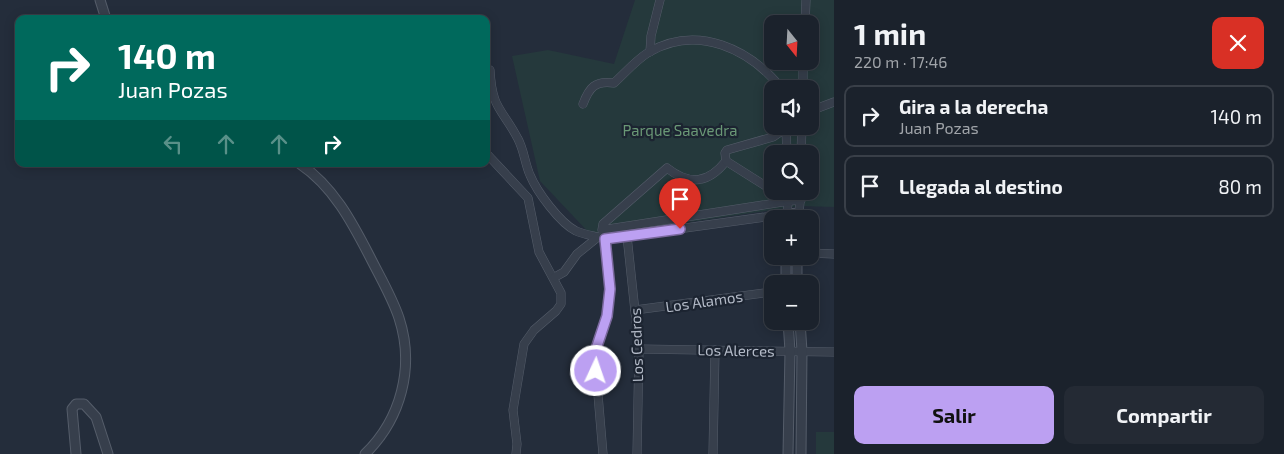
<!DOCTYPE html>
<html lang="es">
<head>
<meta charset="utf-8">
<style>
  :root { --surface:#1b222c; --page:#242a34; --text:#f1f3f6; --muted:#a0a4a9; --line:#393f48; --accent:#bca0f2 }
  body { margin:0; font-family:"Exo 2",sans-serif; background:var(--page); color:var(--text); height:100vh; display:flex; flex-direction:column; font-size:19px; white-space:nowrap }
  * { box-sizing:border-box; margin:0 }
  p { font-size:16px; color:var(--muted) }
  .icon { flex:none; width:28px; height:28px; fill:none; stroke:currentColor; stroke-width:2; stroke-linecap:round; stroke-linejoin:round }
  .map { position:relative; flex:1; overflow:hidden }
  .details { display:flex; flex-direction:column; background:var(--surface); width:450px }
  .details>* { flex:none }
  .guide { position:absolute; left:15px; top:15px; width:475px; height:152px; border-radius:10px; box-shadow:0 2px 12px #0003,0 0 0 1px var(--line); background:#00695c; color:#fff; overflow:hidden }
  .needle { width:32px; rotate:162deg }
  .controls { position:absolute; left:764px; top:15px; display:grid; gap:10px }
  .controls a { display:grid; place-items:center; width:55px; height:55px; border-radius:10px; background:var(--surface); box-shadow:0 2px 12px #0003,0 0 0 1px var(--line); font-size:25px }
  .pin { position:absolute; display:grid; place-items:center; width:42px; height:42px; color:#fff; margin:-51px -21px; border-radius:50% 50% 50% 0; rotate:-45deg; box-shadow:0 0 5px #0007 }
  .pin .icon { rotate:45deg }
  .me { position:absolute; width:55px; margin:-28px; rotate:3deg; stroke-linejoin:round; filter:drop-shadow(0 0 4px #0008) }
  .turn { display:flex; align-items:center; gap:18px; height:105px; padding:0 20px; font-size:22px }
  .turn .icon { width:65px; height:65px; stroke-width:2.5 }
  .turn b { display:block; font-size:35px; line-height:42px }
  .lanes { display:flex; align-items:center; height:48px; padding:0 20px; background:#0003; justify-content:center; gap:25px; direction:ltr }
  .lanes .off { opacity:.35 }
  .round { display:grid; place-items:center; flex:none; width:52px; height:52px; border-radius:10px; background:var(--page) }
  .summary { display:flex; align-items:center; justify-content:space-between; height:85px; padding:0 20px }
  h1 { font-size:30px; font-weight:700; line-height:38px }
  .action { display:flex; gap:10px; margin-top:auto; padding:10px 20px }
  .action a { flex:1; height:58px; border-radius:10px; background:var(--accent); color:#111; font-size:20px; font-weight:700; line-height:58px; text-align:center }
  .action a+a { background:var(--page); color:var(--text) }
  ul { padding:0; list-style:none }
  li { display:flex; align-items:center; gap:15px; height:62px; margin:0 10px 8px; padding:0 10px; border:2px solid var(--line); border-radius:10px }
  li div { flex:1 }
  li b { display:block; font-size:19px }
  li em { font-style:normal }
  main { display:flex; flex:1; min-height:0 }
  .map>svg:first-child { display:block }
</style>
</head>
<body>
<main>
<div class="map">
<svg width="834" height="454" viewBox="0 0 834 454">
  <rect width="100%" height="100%" fill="#242d3b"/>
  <g fill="#25393c" fill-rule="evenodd">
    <path d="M635,0H834V207L800,206L592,236L540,181L512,56L548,50L614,64ZM772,24H810V61H772ZM772,89H810V126H772ZM772,154H810V191H772Z"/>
    <rect x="816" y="432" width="18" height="22"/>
  </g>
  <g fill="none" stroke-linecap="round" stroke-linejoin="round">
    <defs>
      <g id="minor">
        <polyline points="805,24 806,0"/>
        <polyline points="650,52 651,36 660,0"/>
        <path d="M490,70C492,110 502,108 518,139C524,150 525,164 530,175C537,192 560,223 576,231C585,235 596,236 605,239L787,214L789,191"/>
        <polyline points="803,89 803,61"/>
        <path d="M583,104C589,88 595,80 614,83C625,73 636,60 649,52C698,24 750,49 782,89"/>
        <polyline points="810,111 834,102"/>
        <polyline points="786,129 787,154"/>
        <polyline points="486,153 528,198 539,252 561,293 561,304 556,311 534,330 524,344 513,410 517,444 516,454"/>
        <polyline points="801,154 802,126"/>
        <path d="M726,161C709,183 690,186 667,168L603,224L602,230L789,201"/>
        <polyline points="772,190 726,161 725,153 727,150 773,137 789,126"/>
        <polyline points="774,191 789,201 801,200"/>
        <polyline points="799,213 801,191"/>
        <polyline points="627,236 639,349 637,454"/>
        <polyline points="810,253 834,254"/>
        <polyline points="555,277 564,272 577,254 598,237"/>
        <polyline points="635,310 772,292"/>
        <polyline points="639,349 834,352"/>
        <polyline points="603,454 596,371 597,346 607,316 610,289 605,239"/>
        <polyline points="713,454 715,350"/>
      </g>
      <g id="tertiary">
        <polyline points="100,0 106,19"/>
        <path d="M300,164C333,186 352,222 370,257C380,277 392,297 399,318C415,367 401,419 365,454"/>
        <polyline points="787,219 787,214 799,213 798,219"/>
        <polyline points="797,256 797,284"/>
        <polyline points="786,284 786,256"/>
        <polyline points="788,321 790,351 788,454"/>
        <polyline points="800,321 802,351 801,454"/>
        <polyline points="76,454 72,409 76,404 84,404 96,417 108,454"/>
      </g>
    </defs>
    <use href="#minor" stroke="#555d6a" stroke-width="9"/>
    <use href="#tertiary" stroke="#555d6a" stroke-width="11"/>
    <use href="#minor" stroke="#373f4c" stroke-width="8"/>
    <use href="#tertiary" stroke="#373f4c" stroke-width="9"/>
  </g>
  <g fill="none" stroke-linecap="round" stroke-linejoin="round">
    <defs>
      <polyline id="route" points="596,371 597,346 607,316 610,289 605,239 680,229"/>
    </defs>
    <use href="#route" stroke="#7a689d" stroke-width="12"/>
    <use href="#route" stroke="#bca0f2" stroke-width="9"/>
  </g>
  <g text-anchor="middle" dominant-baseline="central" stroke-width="4.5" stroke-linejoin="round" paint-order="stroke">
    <g font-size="15" fill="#6a9876" stroke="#1c2431">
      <text x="680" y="130">Parque Saavedra</text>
    </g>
    <g font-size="15" fill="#b3bac7" stroke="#1c2431">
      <text transform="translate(704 301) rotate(-8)">Los Alamos</text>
      <text transform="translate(636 345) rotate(-92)">Los Cedros</text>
      <text transform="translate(736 350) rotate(1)">Los Alerces</text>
    </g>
  </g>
</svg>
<div class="controls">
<a><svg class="needle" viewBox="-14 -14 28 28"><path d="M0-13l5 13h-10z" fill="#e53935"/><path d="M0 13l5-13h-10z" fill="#a0a4a9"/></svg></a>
<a><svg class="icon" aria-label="sound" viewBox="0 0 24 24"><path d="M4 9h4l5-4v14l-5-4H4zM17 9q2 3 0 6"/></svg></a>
<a><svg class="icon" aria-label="search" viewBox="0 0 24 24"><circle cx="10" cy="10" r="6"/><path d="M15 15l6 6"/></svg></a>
<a>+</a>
<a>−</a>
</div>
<div class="pin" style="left:680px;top:229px;background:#d93025"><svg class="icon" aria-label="arrive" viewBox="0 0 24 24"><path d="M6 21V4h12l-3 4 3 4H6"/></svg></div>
<svg class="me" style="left:596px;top:371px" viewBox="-20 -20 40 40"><circle r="17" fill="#bca0f2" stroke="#fff" stroke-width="3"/><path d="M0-11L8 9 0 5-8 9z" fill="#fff"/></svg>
<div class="guide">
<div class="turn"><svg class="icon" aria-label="right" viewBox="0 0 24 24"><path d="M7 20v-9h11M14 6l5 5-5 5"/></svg><div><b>140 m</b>Juan Pozas</div></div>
<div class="lanes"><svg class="icon off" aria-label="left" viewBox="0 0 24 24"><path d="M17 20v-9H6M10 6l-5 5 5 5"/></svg><svg class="icon off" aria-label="ahead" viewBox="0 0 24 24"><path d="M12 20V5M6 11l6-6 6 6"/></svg><svg class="icon off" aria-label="ahead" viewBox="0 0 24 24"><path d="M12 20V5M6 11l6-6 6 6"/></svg><svg class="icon" aria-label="right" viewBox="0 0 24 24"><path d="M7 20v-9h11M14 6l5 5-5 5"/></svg></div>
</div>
</div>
<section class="details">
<div class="summary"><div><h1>1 min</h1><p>220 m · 17:46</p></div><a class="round" style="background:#d93025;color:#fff"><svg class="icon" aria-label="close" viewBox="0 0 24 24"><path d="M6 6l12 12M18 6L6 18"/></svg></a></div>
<ul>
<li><svg class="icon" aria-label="right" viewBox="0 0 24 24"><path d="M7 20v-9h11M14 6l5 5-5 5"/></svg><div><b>Gira a la derecha</b><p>Juan Pozas</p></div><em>140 m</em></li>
<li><svg class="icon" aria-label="arrive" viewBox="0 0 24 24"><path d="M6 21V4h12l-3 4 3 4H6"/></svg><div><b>Llegada al destino</b></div><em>80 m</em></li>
</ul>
<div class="action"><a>Salir</a><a>Compartir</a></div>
</section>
</main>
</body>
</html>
